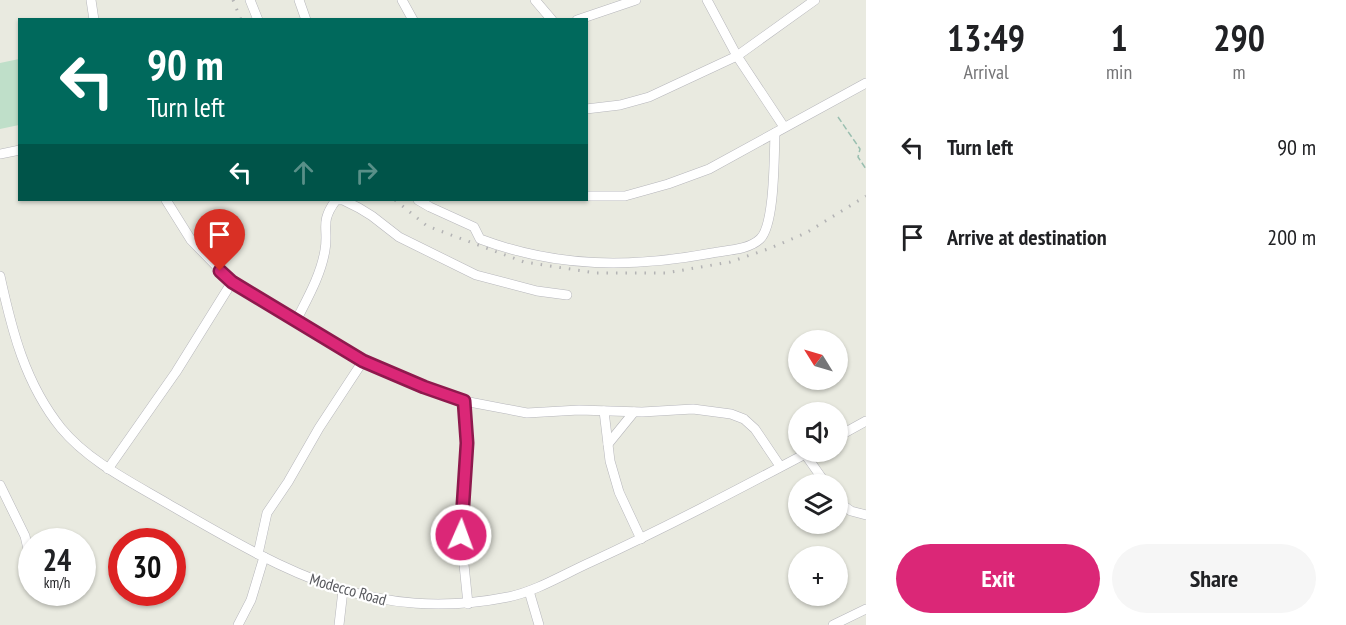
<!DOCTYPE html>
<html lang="en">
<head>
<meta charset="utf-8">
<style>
  :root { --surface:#fff; --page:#f6f6f6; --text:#202124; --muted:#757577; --accent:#db2777 }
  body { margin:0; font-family:"PT Sans Narrow",sans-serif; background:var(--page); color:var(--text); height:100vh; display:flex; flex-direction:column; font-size:22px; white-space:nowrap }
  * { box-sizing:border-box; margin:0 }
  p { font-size:20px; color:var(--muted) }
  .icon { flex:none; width:33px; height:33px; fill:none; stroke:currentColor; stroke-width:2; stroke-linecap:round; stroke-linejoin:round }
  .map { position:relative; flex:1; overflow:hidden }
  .drawer { display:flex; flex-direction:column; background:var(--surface); width:480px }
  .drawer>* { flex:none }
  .guide { position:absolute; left:18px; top:18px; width:570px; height:183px; border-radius:0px; box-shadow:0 2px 4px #0004; background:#00695c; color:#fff; overflow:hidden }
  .needle { width:39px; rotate:307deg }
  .fabs { position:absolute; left:788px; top:330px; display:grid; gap:12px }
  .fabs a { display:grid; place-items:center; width:60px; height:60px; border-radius:50%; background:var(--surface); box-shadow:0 2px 4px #0004; font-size:30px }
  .speed { position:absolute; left:18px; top:528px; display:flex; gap:12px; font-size:30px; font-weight:700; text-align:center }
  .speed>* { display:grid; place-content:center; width:78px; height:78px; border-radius:50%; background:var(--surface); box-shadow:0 2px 4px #0004; line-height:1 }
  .speed small { font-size:15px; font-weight:400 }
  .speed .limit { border:9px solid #d22; background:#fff; color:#111 }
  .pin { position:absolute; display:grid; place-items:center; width:51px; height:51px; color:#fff; margin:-62px -26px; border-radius:50% 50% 50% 0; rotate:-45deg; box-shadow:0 0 6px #0007 }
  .pin .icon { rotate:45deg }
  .me { position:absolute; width:66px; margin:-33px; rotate:2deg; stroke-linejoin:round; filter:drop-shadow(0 0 4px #0008) }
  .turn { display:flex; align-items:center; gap:21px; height:126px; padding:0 30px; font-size:27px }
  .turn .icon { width:78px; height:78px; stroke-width:2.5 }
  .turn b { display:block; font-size:42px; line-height:51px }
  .lanes { display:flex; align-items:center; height:57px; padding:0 30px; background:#0003; justify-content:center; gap:30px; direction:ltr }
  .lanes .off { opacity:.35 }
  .eta { display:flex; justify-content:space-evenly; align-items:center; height:102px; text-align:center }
  .eta b { font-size:36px; font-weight:700; line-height:42px }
  .cta { display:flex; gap:12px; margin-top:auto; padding:12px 30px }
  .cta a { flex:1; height:69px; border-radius:36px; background:var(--accent); color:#fff; font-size:24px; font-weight:700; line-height:69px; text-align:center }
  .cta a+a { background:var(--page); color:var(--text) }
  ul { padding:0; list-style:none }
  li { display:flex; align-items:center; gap:18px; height:90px; padding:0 30px }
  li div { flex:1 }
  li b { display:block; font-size:22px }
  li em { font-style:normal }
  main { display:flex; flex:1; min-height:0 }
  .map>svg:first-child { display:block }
</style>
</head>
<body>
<main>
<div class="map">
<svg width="866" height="625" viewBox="0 0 866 625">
  <rect width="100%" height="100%" fill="#e9eae0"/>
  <polygon fill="#bfdfc9" points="19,59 19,125 0,129 0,63"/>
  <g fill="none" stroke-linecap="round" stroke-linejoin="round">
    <defs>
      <g id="minor">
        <polyline points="91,0 94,20"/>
        <polyline points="250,0 258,20"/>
        <polyline points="299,0 306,20"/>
        <polyline points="402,0 413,20"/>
        <polyline points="535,0 552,20"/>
        <polyline points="707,0 737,56 784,127"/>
        <polyline points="577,20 636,0"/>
        <polyline points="586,109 620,105 649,97 737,56 815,0"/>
        <polyline points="0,154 20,150"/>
        <polyline points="586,196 625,196 668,184 709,169 866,83"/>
        <polyline points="166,200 191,240 232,282 363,361 425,387 464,401 527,413 579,410 642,412 693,409 731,414 744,419 755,429 780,466"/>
        <path d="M418,200L430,207L474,227L480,239C557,268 632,268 712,253C728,250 748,250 760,239C775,225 774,155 775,133"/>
        <path d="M0,276C12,331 25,383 61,428C89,462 133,483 170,505C283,570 372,624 508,597C537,591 564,574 591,562C665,528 737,490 809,452"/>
        <path d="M296,321C307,299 321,275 325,250C329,228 319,223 336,200H343L359,208L372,216L399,237L476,275L537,291L567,295"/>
        <polyline points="464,401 467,443 461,535 468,604"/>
        <polyline points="604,411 610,461 619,492 641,539"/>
        <polyline points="837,437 866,421"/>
        <polyline points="608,444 634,412"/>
        <polyline points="805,454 826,484"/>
        <polyline points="108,469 176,372 232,282"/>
        <polyline points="0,485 25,536 31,562"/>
        <polyline points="837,501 851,511 866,515"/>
        <polyline points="258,554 267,513 288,482 319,428 363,361"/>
        <polyline points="529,591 539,625"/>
        <polyline points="238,625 251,600 264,557"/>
        <polyline points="339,625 343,590"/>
        <polyline points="833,625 866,609"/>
      </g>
    </defs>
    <use href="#minor" stroke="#b6b6bb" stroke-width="10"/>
    <polyline stroke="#9abfb0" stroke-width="1.5" stroke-dasharray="6 3" stroke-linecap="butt" points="838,117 860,149 858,157 866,169"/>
    <use href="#minor" stroke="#fff" stroke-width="9"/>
    <g stroke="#b3b3b4" stroke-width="3" stroke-dasharray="1.5 8" stroke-linecap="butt">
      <polyline points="233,0 241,20"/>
      <polyline points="395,200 427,226 524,262 596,273 666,273 730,262 768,249 806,233 866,196"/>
    </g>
  </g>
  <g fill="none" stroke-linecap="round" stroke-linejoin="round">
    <defs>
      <polyline id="route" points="220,271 232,282 363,361 424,387 464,401 467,443 461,535"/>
    </defs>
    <use href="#route" stroke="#8e194d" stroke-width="15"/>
    <use href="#route" stroke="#db2777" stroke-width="10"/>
  </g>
  <g text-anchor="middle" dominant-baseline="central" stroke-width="4.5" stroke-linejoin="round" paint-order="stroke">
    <g font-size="16" fill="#595a5f" stroke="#fff">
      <text transform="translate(348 589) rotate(16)">Modecco Road</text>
    </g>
  </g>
</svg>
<div class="fabs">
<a><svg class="needle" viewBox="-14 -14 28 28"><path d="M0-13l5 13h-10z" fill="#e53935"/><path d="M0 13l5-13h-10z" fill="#757577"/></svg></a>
<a><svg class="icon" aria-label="sound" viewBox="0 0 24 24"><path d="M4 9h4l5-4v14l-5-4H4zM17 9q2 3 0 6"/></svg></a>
<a><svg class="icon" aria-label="layers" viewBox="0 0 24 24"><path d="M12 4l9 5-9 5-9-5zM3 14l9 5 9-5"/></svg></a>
<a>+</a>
</div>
<div class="speed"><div>24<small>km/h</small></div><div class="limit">30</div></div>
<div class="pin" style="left:220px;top:271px;background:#d93025"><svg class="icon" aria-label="arrive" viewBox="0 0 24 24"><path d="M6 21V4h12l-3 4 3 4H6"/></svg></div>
<svg class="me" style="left:461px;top:535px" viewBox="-20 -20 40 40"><circle r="17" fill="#db2777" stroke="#fff" stroke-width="3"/><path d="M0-11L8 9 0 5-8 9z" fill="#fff"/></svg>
<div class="guide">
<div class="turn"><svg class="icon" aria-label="left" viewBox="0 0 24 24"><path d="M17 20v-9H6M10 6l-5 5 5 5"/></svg><div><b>90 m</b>Turn left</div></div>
<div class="lanes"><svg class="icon" aria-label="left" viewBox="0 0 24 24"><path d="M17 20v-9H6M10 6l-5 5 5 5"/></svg><svg class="icon off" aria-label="ahead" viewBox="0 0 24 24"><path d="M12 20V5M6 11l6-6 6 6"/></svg><svg class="icon off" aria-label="right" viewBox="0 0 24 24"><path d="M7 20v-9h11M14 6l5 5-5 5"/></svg></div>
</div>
</div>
<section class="drawer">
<div class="eta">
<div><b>13:49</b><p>Arrival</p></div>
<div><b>1</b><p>min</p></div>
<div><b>290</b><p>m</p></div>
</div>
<ul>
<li><svg class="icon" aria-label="left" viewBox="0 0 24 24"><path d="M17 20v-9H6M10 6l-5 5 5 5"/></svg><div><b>Turn left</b></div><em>90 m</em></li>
<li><svg class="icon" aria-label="arrive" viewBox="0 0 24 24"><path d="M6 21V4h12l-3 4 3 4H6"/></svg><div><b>Arrive at destination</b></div><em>200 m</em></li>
</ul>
<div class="cta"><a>Exit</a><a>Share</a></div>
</section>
</main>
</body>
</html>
